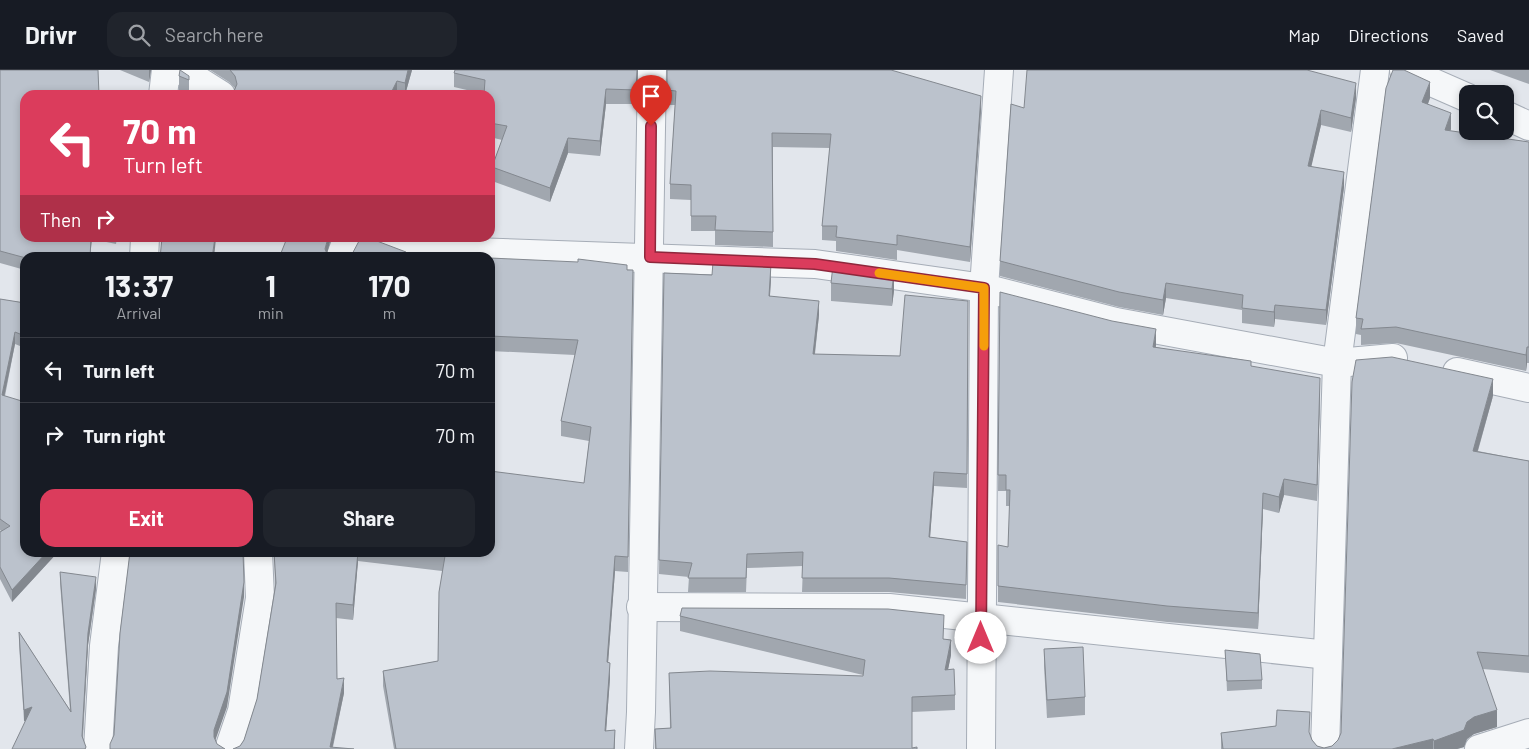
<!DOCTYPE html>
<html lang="en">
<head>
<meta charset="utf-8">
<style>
  :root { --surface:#171b24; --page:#20242c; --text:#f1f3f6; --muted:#9ea1a6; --line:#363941; --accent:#db3c5c }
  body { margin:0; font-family:Barlow,sans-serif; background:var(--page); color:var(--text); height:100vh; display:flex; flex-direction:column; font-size:19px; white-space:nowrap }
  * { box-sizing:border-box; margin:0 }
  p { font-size:16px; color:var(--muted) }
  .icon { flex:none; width:28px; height:28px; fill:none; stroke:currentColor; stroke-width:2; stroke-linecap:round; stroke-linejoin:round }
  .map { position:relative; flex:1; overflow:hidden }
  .panel { position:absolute; left:20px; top:182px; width:475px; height:305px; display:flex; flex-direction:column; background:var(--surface); border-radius:15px; box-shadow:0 2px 8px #0003 }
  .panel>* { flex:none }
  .top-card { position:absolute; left:20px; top:20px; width:475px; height:152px; border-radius:15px; box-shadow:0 2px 8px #0003; background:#db3c5c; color:#fff; overflow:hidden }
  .buttons { position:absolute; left:1459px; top:15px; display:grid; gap:10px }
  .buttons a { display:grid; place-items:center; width:55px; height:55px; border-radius:10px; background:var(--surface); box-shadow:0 2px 8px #0003; font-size:25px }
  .pin { position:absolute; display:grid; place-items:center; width:42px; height:42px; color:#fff; margin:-51px -21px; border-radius:50% 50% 50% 0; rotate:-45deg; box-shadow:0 0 5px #0007 }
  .pin .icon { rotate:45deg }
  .me { position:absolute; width:55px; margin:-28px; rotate:0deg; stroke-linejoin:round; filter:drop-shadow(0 0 4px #0008) }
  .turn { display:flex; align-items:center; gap:18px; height:105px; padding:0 20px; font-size:22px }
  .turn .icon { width:65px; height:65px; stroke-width:2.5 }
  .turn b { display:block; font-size:35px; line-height:42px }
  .then { display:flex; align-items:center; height:48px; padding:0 20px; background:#0003; gap:10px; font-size:19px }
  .eta { display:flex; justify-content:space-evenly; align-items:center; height:85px; text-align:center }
  .eta b { font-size:30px; font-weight:700; line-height:35px }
  .cta { display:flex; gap:10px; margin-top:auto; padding:10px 20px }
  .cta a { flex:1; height:58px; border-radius:15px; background:var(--accent); color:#fff; font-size:20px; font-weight:700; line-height:58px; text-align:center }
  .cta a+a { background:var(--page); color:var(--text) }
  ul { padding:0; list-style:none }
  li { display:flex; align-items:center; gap:15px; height:65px; padding:0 20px; border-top:1px solid var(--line) }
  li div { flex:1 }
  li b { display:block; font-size:19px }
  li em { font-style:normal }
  header { display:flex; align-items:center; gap:30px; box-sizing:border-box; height:70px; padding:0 25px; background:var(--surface); border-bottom:1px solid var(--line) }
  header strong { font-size:24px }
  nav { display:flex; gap:28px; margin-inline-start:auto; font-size:18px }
  .search { width:350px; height:45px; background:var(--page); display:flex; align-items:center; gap:12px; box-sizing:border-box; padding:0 18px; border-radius:15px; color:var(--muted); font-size:19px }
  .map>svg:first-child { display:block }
</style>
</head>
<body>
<header>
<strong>Drivr</strong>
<div class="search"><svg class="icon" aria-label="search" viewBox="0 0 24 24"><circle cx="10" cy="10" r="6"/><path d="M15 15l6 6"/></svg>Search here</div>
<nav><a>Map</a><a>Directions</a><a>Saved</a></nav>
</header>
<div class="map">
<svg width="1529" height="679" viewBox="0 0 1529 679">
  <rect width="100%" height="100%" fill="#e2e6ec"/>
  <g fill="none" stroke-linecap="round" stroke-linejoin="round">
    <defs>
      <g id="minor">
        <polyline points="181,0 221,25"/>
        <polyline points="1404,0 1468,28"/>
        <polyline points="163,25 166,0"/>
        <polyline points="1505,45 1529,56"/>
        <polyline points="377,168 413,180 815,194 984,218 1116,252 1337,293 1393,288"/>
        <polyline points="144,188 145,168"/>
        <polyline points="340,188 347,170 354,168"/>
        <polyline points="1457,302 1529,318"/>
        <polyline points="641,537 889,538 1328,585"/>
        <polyline points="98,679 104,576 116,482"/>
        <polyline points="229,679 242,641 260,528 258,482"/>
        <polyline points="639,679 641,642 652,0"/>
        <polyline points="981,679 984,218 999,0"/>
        <polyline points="1325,679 1337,293 1375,0"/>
      </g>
      <polyline id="tertiary" points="1479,679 1529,663"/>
    </defs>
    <use href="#minor" stroke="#a6adb7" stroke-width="30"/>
    <use href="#tertiary" stroke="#a6adb7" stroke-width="30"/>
    <use href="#minor" stroke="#f5f7f9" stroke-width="28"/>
    <use href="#tertiary" stroke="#f5f7f9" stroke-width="28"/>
  </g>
  <g fill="#a1a7af">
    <polygon points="0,0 25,168 117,168 116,174 92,169 25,188 25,200 0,193"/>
    <polygon points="120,0 151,0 149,12"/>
    <polygon points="210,0 412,0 405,25 397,23 396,25 230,25 234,21 235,18 229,12"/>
    <polygon points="455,0 638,0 636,34 606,34 600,86 568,83 550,132 492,111 492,97 502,70 490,67 490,25 484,24 454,17 454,3"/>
    <polygon points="667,0 981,40 970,192 897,180 897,190 836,181 836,171 822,170 822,156 830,78 773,77 773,177 715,175 715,161 691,161 691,130 670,129 670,114 675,35 667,35"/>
    <polygon points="1490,0 1529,0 1529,14"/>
    <polygon points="179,6 189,6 189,25 182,25 179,24"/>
    <polygon points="1386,18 1430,28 1428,34 1451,59 1450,61 1529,72 1529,293 1527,293 1526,301 1396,273 1361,275 1361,265 1356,264 1356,248"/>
    <polygon points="1356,28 1351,62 1321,55 1311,96 1344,117 1326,255 1275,249 1274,257 1242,253 1242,240 1166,228 1163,245 1119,237 1000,206 1000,191 1024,38"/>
    <polygon points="490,188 633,200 628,502 615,501 608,592 610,608 606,661 615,660 615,679 394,679 383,616 383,601 438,591 442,501 358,491 353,550 336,548 337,609 344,623 333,677 240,676 244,670 257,629 275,516 274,482 490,482 584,413 589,371 561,366 561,351 575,285 490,281"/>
    <polygon points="664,203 771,208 770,226 819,245 815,284 900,286 968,231 967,418 934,416 930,467 967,472 966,529 889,522 802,522 803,496 747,498 746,522 688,522 689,507 659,504"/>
    <polygon points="894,203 894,221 892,236 831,231 831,213"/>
    <polygon points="1000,222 1156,275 1156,277 1251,296 1320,324 1317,431 1284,425 1279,443 1263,439 1258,559 1167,552 998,532 998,475 1008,477 1010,436 1006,436 1006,421 998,421"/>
    <polygon points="0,229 25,233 25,278 15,274 5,326 25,482 58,482 12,532 0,509 0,462 1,461 0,460"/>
    <polygon points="1493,326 1478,381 1529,391 1529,603 1483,599 1497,657 1474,664 1467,669 1464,677 1457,679 1221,679 1221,663 1276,656 1310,664 1312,670 1317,676 1324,678 1332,676 1338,670"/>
    <polygon points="60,502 96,519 88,575 83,668 86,679 24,651 19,574 19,562 70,640 60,513"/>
    <polygon points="680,546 944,569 951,585 948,599 955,625 955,640 912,642 912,678 917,679 655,679 655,659 670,658 669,603 863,606 863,605 680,561"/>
    <polygon points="1044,579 1085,627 1085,645 1047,648 1044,596"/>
    <polygon points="1225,580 1262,610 1262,619 1227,621"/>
  </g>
  <g fill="#83888f">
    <polygon points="149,0 151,0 149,12"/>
    <polygon points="408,0 412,0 405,25 405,13"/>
    <polygon points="637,0 638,0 636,34 636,20"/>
    <polygon points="397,11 397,23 396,25 390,25"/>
    <polygon points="1430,12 1430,28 1422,49 1422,32"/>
    <polygon points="1356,13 1356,28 1351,62 1351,48"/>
    <polygon points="606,19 606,34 600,86 600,71"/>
    <polygon points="981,26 981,40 970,192 970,177"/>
    <polygon points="1321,40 1321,55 1308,111 1308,96"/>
    <polygon points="1451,43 1451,59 1445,76 1445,60"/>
    <polygon points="568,68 568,83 550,132 550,118"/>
    <polygon points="1344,102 1344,117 1326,255 1326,240"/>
    <polygon points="91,168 92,168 90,188"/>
    <polygon points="215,168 216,168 214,188 212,188"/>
    <polygon points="328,168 331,168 326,188 325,179"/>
    <polygon points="771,194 771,208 769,240 769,226"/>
    <polygon points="894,203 894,221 892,236 892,219"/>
    <polygon points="1166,213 1166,228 1163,245 1163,230"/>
    <polygon points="819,231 819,245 813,298 813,284"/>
    <polygon points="1275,235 1275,249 1274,257 1274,242"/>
    <polygon points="1156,259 1156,275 1153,293 1153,277"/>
    <polygon points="15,262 15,274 2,337 2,325"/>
    <polygon points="1527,277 1527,293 1526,301 1526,285"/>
    <polygon points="1320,308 1320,324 1317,431 1317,415"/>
    <polygon points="1493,309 1493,326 1473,397 1473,381"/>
    <polygon points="934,402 934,416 929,481 929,467"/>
    <polygon points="1284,409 1284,425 1279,443 1279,427"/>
    <polygon points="1263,423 1263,439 1258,559 1258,543"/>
    <polygon points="47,482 58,482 12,532 12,520"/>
    <polygon points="358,482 358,491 353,550 353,535"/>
    <polygon points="615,486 615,501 607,607 607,592"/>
    <polygon points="96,507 96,519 88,575 82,678 88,563"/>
    <polygon points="244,512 244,527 227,637 214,674 214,660"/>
    <polygon points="951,570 951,585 945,615 945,600"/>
    <polygon points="610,593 610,608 605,676 605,661"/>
    <polygon points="344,608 344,623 332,679 330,677"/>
    <polygon points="32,637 32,649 24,651 24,640"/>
    <polygon points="1497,640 1497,657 1474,664 1467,669 1464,677 1457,679 1434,679 1434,671 1474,647"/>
    <polygon points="1433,669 1433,679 1392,679"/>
  </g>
  <g fill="#bbc2cc" stroke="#83888f">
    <polygon points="0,0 98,0 99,25 25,25 25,168 91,168 90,188 26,188 0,181"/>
    <polygon points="180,0 189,6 189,10 179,6"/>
    <polygon points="230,0 408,0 405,13 397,11 390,25 230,25 234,21 237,14 235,6"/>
    <polygon points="455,0 637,0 636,20 606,19 600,71 568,68 550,118 492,97 507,56 490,53 490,25 484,25 485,10 454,3"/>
    <polygon points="667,0 891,0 981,26 970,177 897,165 897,175 836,167 837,156 822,156 831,64 772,63 773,162 715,160 716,146 691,146 691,115 670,114 676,21 667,20"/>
    <polygon points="1027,0 1307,0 1356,13 1351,48 1321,40 1308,96 1344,102 1326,240 1275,235 1274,242 1242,238 1243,225 1166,213 1163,230 1119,222 1000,191 1011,34 1024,38"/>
    <polygon points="1393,0 1404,0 1430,12 1422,32 1451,43 1445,60 1529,72 1529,277 1527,277 1526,285 1396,257 1361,259 1363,249 1356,248 1386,18"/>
    <polygon points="162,168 215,168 212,188 160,188"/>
    <polygon points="287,168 328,168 325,179 328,186 330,188 279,188"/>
    <polygon points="364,168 369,168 406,182 405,188 350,188 359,171"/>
    <polygon points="466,186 489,188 466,188"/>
    <polygon points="490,188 578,192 578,189 627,195 627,200 633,200 628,487 615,486 607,592 610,593 605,661 615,660 614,679 396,679 383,601 438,591 439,522 445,486 414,482 490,482 490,401 584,413 591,357 561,351 578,270 490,266"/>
    <polygon points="713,192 771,194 769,226 819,231 813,284 900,286 905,225 968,231 967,404 934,402 929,467 967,472 966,515 889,508 802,508 803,482 747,484 746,508 688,508 692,493 659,490 664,203 712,205"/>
    <polygon points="833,195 894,203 892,219 831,213"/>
    <polygon points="1000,222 1112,251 1156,259 1153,277 1251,291 1251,296 1320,308 1317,415 1284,409 1279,427 1263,423 1258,543 1167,536 998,516 998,475 1008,477 1010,420 1006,420 1006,405 998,405"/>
    <polygon points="0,229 25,233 25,266 15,262 2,325 25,332 25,482 47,482 12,520 0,497 0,462 10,456 0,449"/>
    <polygon points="1392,287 1493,309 1473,381 1529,391 1529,586 1477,582 1497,640 1474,647 1467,652 1464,660 1434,671 1433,669 1392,679 1223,679 1221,663 1276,656 1277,640 1310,642 1309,662 1312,670 1317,676 1324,678 1332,676 1338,670 1341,663 1352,312 1356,290"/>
    <polygon points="130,482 243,482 244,512 227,622 214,660 214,667 217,674 225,679 110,679 110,674 114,665 120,563"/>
    <polygon points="274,482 358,482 353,535 336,533 337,609 344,608 330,677 354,679 233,679 240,676 244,670 257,629 276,513"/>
    <polygon points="60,502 96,507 88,563 82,666 86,677 85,679 12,679 32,637 24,640 19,562 71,642"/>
    <polygon points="682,538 888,539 944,545 943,569 951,570 945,600 954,599 955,625 912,627 912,678 917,677 917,679 656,679 655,659 671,658 669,603 710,601 863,606 865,590 680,546"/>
    <polygon points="1083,577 1085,627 1047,630 1044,579"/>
    <polygon points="1225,580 1260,584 1262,610 1227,611"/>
  </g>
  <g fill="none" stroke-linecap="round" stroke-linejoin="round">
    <defs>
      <polyline id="route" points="651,56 650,187 815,194 984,218 981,568"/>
    </defs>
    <use href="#route" stroke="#8e273c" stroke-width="12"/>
    <use href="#route" stroke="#db3c5c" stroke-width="9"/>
    <polyline stroke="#f59e0b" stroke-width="9" points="879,203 984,218 984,276"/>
  </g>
</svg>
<div class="buttons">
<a><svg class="icon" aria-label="search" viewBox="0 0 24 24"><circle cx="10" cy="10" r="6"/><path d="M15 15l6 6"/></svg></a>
</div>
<div class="pin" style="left:651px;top:56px;background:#d93025"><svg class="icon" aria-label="arrive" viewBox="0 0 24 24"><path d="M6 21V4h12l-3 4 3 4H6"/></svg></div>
<svg class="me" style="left:981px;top:568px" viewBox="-20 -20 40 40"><circle r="19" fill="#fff"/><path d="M0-13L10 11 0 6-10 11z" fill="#db3c5c"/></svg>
<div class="top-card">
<div class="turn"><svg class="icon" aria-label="left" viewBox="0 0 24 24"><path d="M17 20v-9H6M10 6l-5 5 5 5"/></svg><div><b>70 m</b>Turn left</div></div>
<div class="then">Then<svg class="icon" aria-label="right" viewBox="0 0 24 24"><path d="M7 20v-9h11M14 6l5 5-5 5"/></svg></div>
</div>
<section class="panel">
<div class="eta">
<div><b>13:37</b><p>Arrival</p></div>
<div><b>1</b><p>min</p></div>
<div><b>170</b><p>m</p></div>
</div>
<ul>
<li><svg class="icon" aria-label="left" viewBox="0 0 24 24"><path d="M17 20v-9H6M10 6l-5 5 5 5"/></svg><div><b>Turn left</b></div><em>70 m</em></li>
<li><svg class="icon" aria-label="right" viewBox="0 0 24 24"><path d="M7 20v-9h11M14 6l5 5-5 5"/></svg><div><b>Turn right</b></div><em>70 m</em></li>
</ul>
<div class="cta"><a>Exit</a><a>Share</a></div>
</section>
</div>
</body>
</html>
